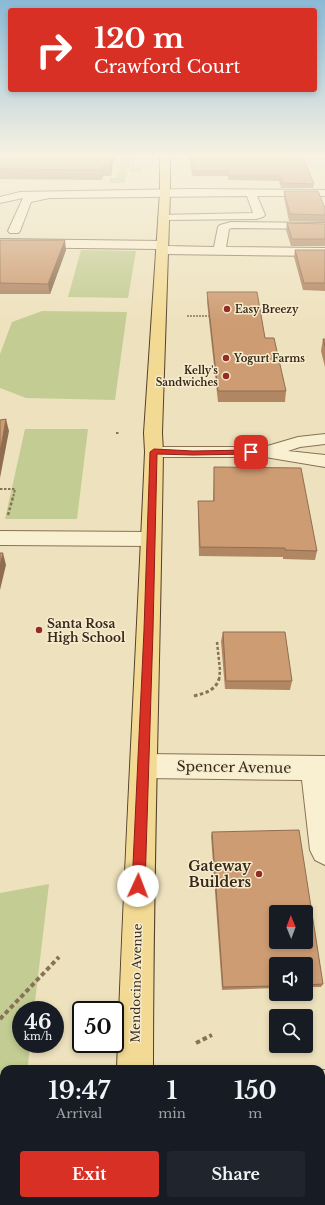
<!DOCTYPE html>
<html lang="en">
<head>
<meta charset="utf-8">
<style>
  :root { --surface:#171b24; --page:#20242c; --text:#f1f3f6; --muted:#9ea1a6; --accent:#d93025 }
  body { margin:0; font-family:"Libre Baskerville",serif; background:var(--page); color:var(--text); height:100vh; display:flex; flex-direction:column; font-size:15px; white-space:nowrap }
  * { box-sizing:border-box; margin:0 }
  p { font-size:13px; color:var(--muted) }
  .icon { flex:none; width:22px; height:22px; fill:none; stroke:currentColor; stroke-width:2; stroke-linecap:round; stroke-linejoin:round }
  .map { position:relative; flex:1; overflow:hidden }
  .details { position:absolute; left:0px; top:1065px; width:325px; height:140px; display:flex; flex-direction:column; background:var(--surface); border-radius:12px 12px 0 0; box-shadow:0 2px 6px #0003 }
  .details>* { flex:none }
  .top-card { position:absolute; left:8px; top:8px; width:309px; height:84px; border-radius:4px; box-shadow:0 2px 6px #0003; background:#d93025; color:#fff; overflow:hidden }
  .needle { width:26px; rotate:359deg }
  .tools { position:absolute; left:269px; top:905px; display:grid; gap:8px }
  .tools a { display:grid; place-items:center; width:44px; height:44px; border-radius:4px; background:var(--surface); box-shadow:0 2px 6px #0003; font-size:20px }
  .speed { position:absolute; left:12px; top:1001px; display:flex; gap:8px; font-size:20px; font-weight:700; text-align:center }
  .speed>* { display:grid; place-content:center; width:52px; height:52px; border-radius:50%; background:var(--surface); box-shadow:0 2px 6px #0003; line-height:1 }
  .speed small { font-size:10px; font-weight:400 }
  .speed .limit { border:2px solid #111; border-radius:6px; background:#fff; color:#111 }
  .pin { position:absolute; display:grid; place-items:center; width:34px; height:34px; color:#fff; margin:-17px; border-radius:8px; box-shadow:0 2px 6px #0006 }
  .me { position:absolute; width:44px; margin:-22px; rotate:2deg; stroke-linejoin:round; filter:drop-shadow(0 0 3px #0008) }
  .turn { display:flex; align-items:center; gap:14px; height:84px; padding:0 20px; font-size:18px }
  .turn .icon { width:52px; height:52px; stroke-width:2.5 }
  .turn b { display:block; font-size:28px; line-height:34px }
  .eta { display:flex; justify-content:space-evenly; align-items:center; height:68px; text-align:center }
  .eta b { font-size:24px; font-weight:700; line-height:28px }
  .primary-button { display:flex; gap:8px; margin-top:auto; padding:8px 20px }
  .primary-button a { flex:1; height:46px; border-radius:4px; background:var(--accent); color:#fff; font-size:16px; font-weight:700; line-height:46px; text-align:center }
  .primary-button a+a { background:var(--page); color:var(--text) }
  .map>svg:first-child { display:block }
</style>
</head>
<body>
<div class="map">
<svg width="325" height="1205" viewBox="0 0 325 1205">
  <rect width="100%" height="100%" fill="#eee2be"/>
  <g fill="#c3cc92">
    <polygon points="122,153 132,153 125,183 110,183 110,178 117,178"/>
    <polygon points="81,250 136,251 128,298 68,297"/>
    <polygon points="42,311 127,312 115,400 26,398 0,388 0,354 12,322"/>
    <polygon points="25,429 88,429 77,519 5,519"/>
    <polygon points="49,884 34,1010 21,1010 21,1044 30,1044 28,1065 15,1069 4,1069 4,1072 0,1073 0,893"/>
  </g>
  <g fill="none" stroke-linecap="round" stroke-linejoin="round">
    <defs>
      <g id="minor">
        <polygon points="191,189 325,190 325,196 257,196 265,215 263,217 256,219 164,220 160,219 158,217 160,215 253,213 247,196 49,198 31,202 20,231 18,233 10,233 8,231 23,198 0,203 0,197 20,192"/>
        <polygon points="231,222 325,223 325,229 232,228 229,229 226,247 325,248 325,256 162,254 158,253 156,250 157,249 0,247 0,239 162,241 166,242 168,245 167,246 214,247 218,227 220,225"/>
        <polygon points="325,434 325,444 300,447 288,451 325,455 325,467 265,457 154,457 148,456 145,452 148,448 154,447 264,447 298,437"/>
        <polygon points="0,531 151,532 158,534 161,539 158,544 151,546 0,545"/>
        <polygon points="144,754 325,756 325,865 315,860 310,850 302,780 144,778 135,775 131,766 135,757"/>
        <rect x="321" y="1070" width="4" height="36"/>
        <polygon points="4,1182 4,1201 23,1201 22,1205 0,1205 0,1183"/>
      </g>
      <g id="major">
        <path d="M160,153H170V192L162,433L163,452C160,658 153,863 153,1069H117C124,863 136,658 145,452L144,433L160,192Z"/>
        <polygon points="112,1201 150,1201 151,1205 111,1205"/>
      </g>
    </defs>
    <use href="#minor" stroke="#877256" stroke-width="2"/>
    <use href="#major" stroke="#54402b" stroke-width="2"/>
    <g stroke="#877256" stroke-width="1" stroke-dasharray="1.5 1" stroke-linecap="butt">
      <polyline points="132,172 140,168 139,174"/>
      <polyline points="132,172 134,153"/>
    </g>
    <polyline stroke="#877256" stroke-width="1.5" stroke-dasharray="2 1" stroke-linecap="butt" points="187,316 211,316"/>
    <g stroke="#877256" stroke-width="2" stroke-dasharray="2.5 1.5" stroke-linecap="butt">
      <polyline points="116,433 120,433"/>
      <polyline points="0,489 15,489 13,498"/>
    </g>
    <g stroke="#877256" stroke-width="2.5" stroke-dasharray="3 2" stroke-linecap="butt">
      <polyline points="8,515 13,497"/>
      <polyline points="217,642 220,670 219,680"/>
    </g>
    <path stroke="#877256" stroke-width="3" stroke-dasharray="3.5 2.5" stroke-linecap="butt" d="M194,696C205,693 215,691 219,679"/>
    <g stroke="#877256" stroke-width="4" stroke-dasharray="4.5 3" stroke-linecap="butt">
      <polyline points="0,1019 59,957"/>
      <polyline points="196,1043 212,1035"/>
    </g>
    <use href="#minor" fill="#f9efd1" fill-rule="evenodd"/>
    <use href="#major" fill="#f3da94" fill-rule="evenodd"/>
  </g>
  <g fill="#b08663">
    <polygon points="0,153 117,153 115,160 113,160 111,176 103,176 102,180 0,179"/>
    <polygon points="189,153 301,153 314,184 313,188 281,188 279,181 228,180 228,176 192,176"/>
    <polygon points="284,191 325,208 325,222 289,221 284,198"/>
    <polygon points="287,223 325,224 325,246 291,246 286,230"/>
    <polygon points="0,240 66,250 50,294 0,294"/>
    <polygon points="295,250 325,250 325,291 303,290 294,257"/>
    <polygon points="207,292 265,338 286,391 285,402 218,402 207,302"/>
    <polygon points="323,339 325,339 325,367 321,351"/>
    <polygon points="214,467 317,551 315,560 283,559 283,557 199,556 198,511 198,501 213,501"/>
    <polygon points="223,632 292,681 290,690 225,689 221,641"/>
    <polygon points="212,832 323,984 321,987 306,987 306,964 276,964 276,988 222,990 211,836"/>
    <polygon points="223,1201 321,1201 325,1205 223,1205"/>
  </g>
  <g fill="#906d50">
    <polygon points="113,153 113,160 111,176 110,166"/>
    <polygon points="115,153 117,153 115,160"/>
    <polygon points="103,166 103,176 102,180 102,170"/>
    <polygon points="65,240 66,250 50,294 48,284"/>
    <polygon points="6,419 9,431 0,478 0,452"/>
    <polygon points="3,553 6,565 0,590 0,565"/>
  </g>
  <g fill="#cd9c73" stroke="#906d50" fill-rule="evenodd">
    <polygon points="0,153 113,153 110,166 103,166 102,170 0,169"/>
    <polygon points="190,153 301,153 314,184 282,183 280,176 228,176 228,171 193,171"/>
    <polygon points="284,191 318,191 325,208 325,215 290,214"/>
    <polygon points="287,223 325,224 325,239 292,239"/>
    <polygon points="0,240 65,240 48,284 0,283"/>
    <polygon points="295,250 325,250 325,283 304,283"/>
    <polygon points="207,292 257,292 265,338 274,338 286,391 218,391"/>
    <polygon points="323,339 325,339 325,346"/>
    <polygon points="6,419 0,452 0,420"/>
    <polygon points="214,467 301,468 317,551 285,550 285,548 200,547 198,501 214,501"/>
    <polygon points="0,553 3,553 0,565"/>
    <polygon points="223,632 285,632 292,681 226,681"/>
    <path d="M299,830L323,984L306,985V964H276V986L223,987L212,832ZM276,912H306V942H276Z"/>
    <polygon points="321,1141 325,1141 325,1205 226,1205 226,1201 321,1201"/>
  </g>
  <linearGradient id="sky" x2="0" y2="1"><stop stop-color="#8bb9d5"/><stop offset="0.48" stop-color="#f7f2e2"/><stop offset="1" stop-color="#f7f2e2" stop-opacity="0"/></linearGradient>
  <rect width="325" height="322" fill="url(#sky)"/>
  <polygon fill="#d93025" stroke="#8d1f18" points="154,449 193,451 251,450 254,452 251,454 193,455 157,454 153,630 145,886 143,890 138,892 134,890 132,886 144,630 150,452"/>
  <g fill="#962a26" stroke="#f6eccd" stroke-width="1.5">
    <circle cx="227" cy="309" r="4"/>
    <circle cx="226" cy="358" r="4"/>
    <circle cx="226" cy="376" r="4"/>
    <circle cx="39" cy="630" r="4"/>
    <circle cx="259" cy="874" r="4"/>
  </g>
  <g text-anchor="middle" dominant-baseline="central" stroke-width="3" stroke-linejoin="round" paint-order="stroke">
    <g font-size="10" font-weight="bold" fill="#36291b" stroke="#f6eccd" text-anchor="start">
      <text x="235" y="309">Easy Breezy</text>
      <text x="234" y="358">Yogurt Farms</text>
      <text x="218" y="370" text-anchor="end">Kelly's<tspan x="218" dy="12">Sandwiches</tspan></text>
    </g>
    <g font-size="12" font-weight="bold" fill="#36291b" stroke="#f6eccd" text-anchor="start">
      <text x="47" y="623">Santa Rosa<tspan x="47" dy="14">High School</tspan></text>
    </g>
    <g font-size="12" fill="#36291b" stroke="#f6eccd">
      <text transform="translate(136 983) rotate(-89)">Mendocino Avenue</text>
    </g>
    <g font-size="14" fill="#36291b" stroke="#f6eccd">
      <text transform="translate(234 767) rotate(1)">Spencer Avenue</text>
    </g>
    <g font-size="14" font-weight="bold" fill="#36291b" stroke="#f6eccd" text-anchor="end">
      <text x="251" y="866">Gateway<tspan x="251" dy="16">Builders</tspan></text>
    </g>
  </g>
</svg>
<div class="tools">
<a><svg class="needle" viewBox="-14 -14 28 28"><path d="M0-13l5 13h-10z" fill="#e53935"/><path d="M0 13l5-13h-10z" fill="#9ea1a6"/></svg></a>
<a><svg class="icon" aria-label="sound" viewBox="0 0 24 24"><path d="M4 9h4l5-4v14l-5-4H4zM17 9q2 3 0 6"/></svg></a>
<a><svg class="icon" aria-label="search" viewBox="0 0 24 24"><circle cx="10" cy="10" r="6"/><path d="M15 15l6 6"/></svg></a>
</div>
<div class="speed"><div>46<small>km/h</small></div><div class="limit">50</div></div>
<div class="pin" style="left:251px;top:452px;background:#d93025"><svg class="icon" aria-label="arrive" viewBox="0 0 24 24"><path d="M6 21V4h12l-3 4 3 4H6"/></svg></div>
<svg class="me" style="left:138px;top:886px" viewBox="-20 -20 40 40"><circle r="19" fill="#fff"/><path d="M0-13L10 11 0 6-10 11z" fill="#d93025"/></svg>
<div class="top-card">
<div class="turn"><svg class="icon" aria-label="right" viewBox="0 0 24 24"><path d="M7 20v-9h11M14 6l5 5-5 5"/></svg><div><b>120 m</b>Crawford Court</div></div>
</div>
<section class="details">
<div class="eta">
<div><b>19:47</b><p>Arrival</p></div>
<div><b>1</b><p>min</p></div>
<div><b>150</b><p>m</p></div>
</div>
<div class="primary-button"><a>Exit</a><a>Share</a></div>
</section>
</div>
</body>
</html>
